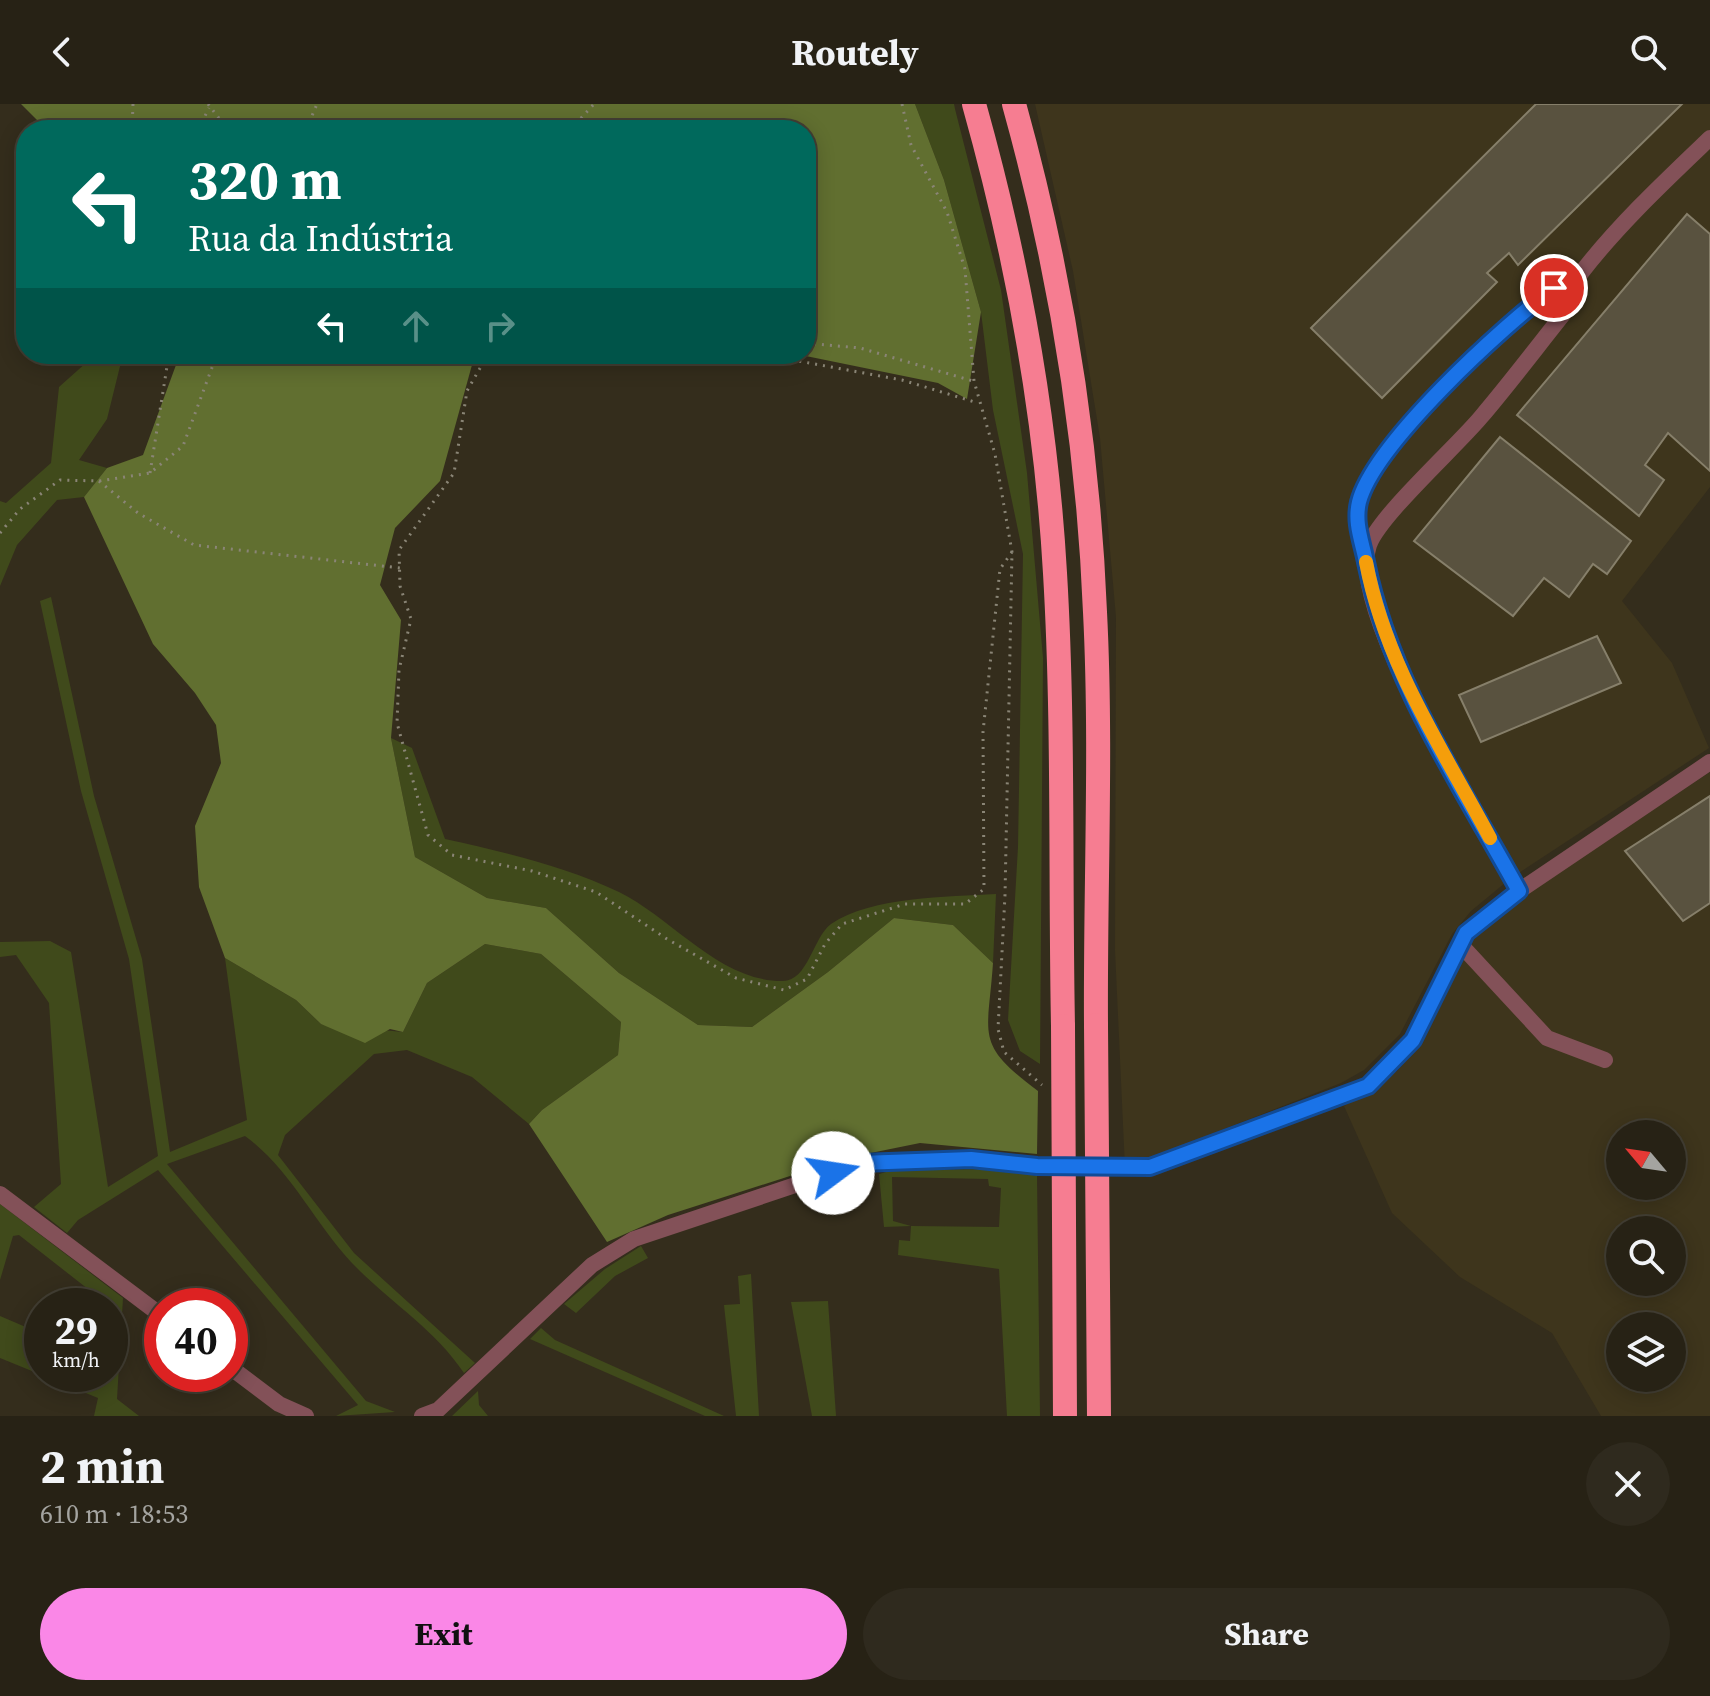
<!DOCTYPE html>
<html lang="en">
<head>
<meta charset="utf-8">
<style>
  :root { --surface:#272215; --page:#2f2a1e; --text:#f1f3f6; --muted:#a4a4a0; --line:#433f34; --accent:#fa87e7 }
  body { margin:0; font-family:"Source Serif 4",serif; background:var(--page); color:var(--text); height:100vh; display:flex; flex-direction:column; font-size:30px; white-space:nowrap }
  * { box-sizing:border-box; margin:0 }
  p { font-size:26px; color:var(--muted) }
  .icon { flex:none; width:44px; height:44px; fill:none; stroke:currentColor; stroke-width:2; stroke-linecap:round; stroke-linejoin:round }
  .map { position:relative; height:1312px; overflow:hidden }
  .sheet { display:flex; flex-direction:column; background:var(--surface); flex:1 }
  .sheet>* { flex:none }
  .hud { position:absolute; left:16px; top:16px; width:800px; height:244px; border-radius:32px; box-shadow:0 4px 20px #0003,0 0 0 2px var(--line); background:#00695c; color:#fff; overflow:hidden }
  .needle { width:52px; rotate:299deg }
  .fabs { position:absolute; left:1606px; top:1016px; display:grid; gap:16px }
  .fabs a { display:grid; place-items:center; width:80px; height:80px; border-radius:50%; background:var(--surface); box-shadow:0 4px 20px #0003,0 0 0 2px var(--line); font-size:40px }
  .speed { position:absolute; left:24px; top:1184px; display:flex; gap:16px; font-size:40px; font-weight:700; text-align:center }
  .speed>* { display:grid; place-content:center; width:104px; height:104px; border-radius:50%; background:var(--surface); box-shadow:0 4px 20px #0003,0 0 0 2px var(--line); line-height:1 }
  .speed small { font-size:20px; font-weight:400 }
  .speed .limit { border:12px solid #d22; background:#fff; color:#111 }
  .pin { position:absolute; display:grid; place-items:center; width:68px; height:68px; color:#fff; margin:-34px; border:4px solid #fff; border-radius:50%; box-shadow:0 2px 8px #0007 }
  .me { position:absolute; width:88px; margin:-44px; rotate:76deg; stroke-linejoin:round; filter:drop-shadow(0 0 6px #0008) }
  .turn { display:flex; align-items:center; gap:28px; height:168px; padding:0 40px; font-size:36px }
  .turn .icon { width:104px; height:104px; stroke-width:2.5 }
  .turn b { display:block; font-size:56px; line-height:68px }
  .lanes { display:flex; align-items:center; height:76px; padding:0 40px; background:#0003; justify-content:center; gap:40px; direction:ltr }
  .lanes .off { opacity:.35 }
  .round { display:grid; place-items:center; flex:none; width:84px; height:84px; border-radius:42px; background:var(--page) }
  .summary { display:flex; align-items:center; justify-content:space-between; height:136px; padding:0 40px }
  h1 { font-size:48px; font-weight:700; line-height:60px }
  .primary-button { display:flex; gap:16px; margin-top:auto; padding:16px 40px }
  .primary-button a { flex:1; height:92px; border-radius:48px; background:var(--accent); color:#111; font-size:32px; font-weight:700; line-height:92px; text-align:center }
  .primary-button a+a { background:var(--page); color:var(--text) }
  header { display:flex; justify-content:space-between; align-items:center; height:104px; padding:0 40px; background:var(--surface); font-size:36px; font-weight:700 }
  .map>svg:first-child { display:block }
</style>
</head>
<body>
<header><svg class="icon" aria-label="back" viewBox="0 0 24 24"><path d="M15 5l-7 7 7 7"/></svg>Routely<svg class="icon" aria-label="search" viewBox="0 0 24 24"><circle cx="10" cy="10" r="6"/><path d="M15 15l6 6"/></svg></header>
<div class="map">
<svg width="1710" height="1312" viewBox="0 0 1710 1312">
  <rect width="100%" height="100%" fill="#342d1c"/>
  <g fill="#3e351c" fill-rule="evenodd">
    <polygon points="1035,0 1710,0 1710,383 1622,497 1672,559 1709,644 1511,774 1471,807 1452,830 1400,930 1364,966 1341,979 1125,1064 1115,846 1116,513 1100,334 1073,167"/>
    <path d="M1710,668V1312H1601L1552,1229L1460,1173L1392,1109L1344,1002L1397,967L1412,950L1473,832L1490,814ZM1620,1030H1672V1082H1620ZM1620,1126H1672V1178H1620ZM1620,1222H1672V1274H1620Z"/>
  </g>
  <g fill="#404a1b" fill-rule="evenodd">
    <polygon points="915,0 954,0 955,5 1001,186 1027,369 1043,554 1040,960 1020,947 1008,916 1018,743 1023,450 993,306 981,208 944,76"/>
    <polygon points="96,250 123,250 107,315 79,356 107,364 84,393 57,396 17,441 0,482 0,397 6,399 51,359 59,283"/>
    <path d="M51,493L94,692L142,855L170,1048L247,1016L225,854L296,896L321,920L403,928L427,879L485,840L541,850L621,918L618,951L542,1006L529,1020L472,973L407,946L374,950L285,1031L278,1051L354,1149L475,1259L464,1269C433,1223 389,1198 351,1158C314,1118 290,1065 245,1032L167,1060L366,1297L395,1308L336,1312L358,1301L158,1066L78,1116L67,1129L34,1103L61,1080L49,899L16,851L0,853V838L50,837L71,848L108,1083L158,1052L129,855L81,687L40,497Z"/>
    <path d="M391,634L412,644L445,735C504,748 564,762 619,788C672,814 719,877 782,877C808,878 813,833 831,820C873,792 947,793 996,790L993,859L953,821L894,814L828,868L752,923L698,921L619,869L546,804L487,794L415,753Z"/>
    <path d="M1002,1065L1037,1072L1040,1312H1007L999,1165L898,1151L899,1136L910,1137L911,1122L884,1123L879,1070L893,1066ZM892,1073L988,1075L989,1082L1001,1084L999,1123L911,1122L893,1117Z"/>
    <polygon points="0,1100 123,1194 117,1295 139,1312 94,1312 98,1294 0,1254 0,1212 42,1230 42,1270 110,1270 110,1202 102,1202 102,1196 19,1131 13,1132 0,1176"/>
    <polygon points="641,1142 648,1154 615,1172 576,1209 564,1200 605,1165"/>
    <polygon points="751,1170 759,1312 736,1312 724,1201 740,1200 738,1172"/>
    <polygon points="828,1197 836,1312 812,1312 791,1198"/>
    <polygon points="541,1224 555,1236 724,1312 705,1312 530,1235"/>
    <polygon points="478,1287 479,1301 488,1312 452,1312"/>
  </g>
  <g fill="#616f30">
    <polygon points="21,0 915,0 944,76 981,208 967,295 938,279 796,250 806,250 806,26 47,26"/>
    <path d="M180,250H475L440,377L395,424L380,481L401,516L391,634L415,753L487,794L546,804L619,869L698,921L752,923L828,868L894,814L953,821L993,859C988,933 974,939 1038,987L1037,1050L920,1039L846,1054L668,1111L607,1138L529,1020L542,1006L618,951L621,918L541,850L485,840L427,879L403,928L390,925L365,939L321,920L296,896L225,854L199,783L195,722L221,659L216,621L195,589L153,540L84,393L107,364L143,351Z"/>
  </g>
  <g fill="#59523f" stroke="#867f6a" stroke-width="2">
    <polygon points="1536,0 1682,0 1518,161 1509,149 1487,169 1497,178 1382,294 1311,224"/>
    <polygon points="1687,110 1710,130 1710,367 1668,329 1645,361 1664,376 1639,412 1517,311"/>
    <polygon points="1500,333 1631,437 1607,470 1593,460 1569,493 1544,474 1513,512 1414,437"/>
    <polygon points="1597,532 1621,579 1481,638 1459,591"/>
    <polygon points="1710,692 1710,799 1683,817 1625,747"/>
  </g>
  <g fill="none" stroke-linecap="round" stroke-linejoin="round">
    <g stroke="#8a8576" stroke-width="3" stroke-dasharray="2 6" stroke-linecap="butt">
      <polyline points="208,0 228,26"/>
      <polyline points="902,0 911,41 947,108 965,165 974,277 995,350 1012,448 1005,791 998,925 1004,948 1042,981"/>
      <polyline points="132,26 133,0"/>
      <polyline points="198,26 209,4"/>
      <polyline points="306,26 317,0"/>
      <polyline points="570,26 594,0"/>
      <polyline points="806,239 860,244 973,277"/>
      <polyline points="488,250 467,287 454,369 399,446 400,482 411,515 399,566 397,619 428,731 452,751 532,767 596,788 667,835 736,874 784,886 807,875 825,840 842,820 905,800 965,800 984,785 983,628 1000,465 1012,448"/>
      <polyline points="760,250 902,276 978,299"/>
      <polyline points="150,369 169,250"/>
      <polyline points="99,377 138,409 194,441 400,464"/>
      <polyline points="0,429 20,405 60,376 99,377 150,369 183,342 217,250"/>
    </g>
    <g stroke="#835158" stroke-width="16">
      <path d="M1365,452C1359,426 1353,405 1365,380C1388,331 1529,192 1578,173"/>
      <path d="M1519,787C1484,722 1346,506 1369,441C1380,411 1457,342 1481,313C1510,279 1537,243 1565,208C1572,196 1574,179 1581,169C1619,120 1665,77 1710,34"/>
      <polyline points="1460,840 1547,934 1605,956"/>
      <polyline points="0,1090 162,1212"/>
      <polyline points="230,1263 279,1300 306,1312"/>
      <polyline points="422,1312 438,1306 592,1161 634,1135 861,1059 971,1055 1037,1062 1150,1063 1368,982 1413,936 1466,829 1519,787 1710,658"/>
    </g>
    <g stroke="#f67d91" stroke-width="24">
      <path d="M974,0C1017,153 1046,311 1055,469C1064,620 1060,772 1063,922"/>
      <path d="M1014,0C1060,165 1088,337 1095,508C1102,645 1095,784 1096,921"/>
    </g>
    <g stroke="#f67d91" stroke-width="24">
      <polyline points="1096,921 1099,1312"/>
      <polyline points="1063,922 1065,1312"/>
    </g>
  </g>
  <g fill="none" stroke-linecap="round" stroke-linejoin="round">
    <defs>
      <path id="route" d="M833,1069L861,1059L971,1055L1037,1062L1150,1063L1368,982L1413,936L1466,829L1519,787C1461,681 1390,578 1366,458C1362,437 1354,419 1359,398C1374,340 1503,222 1554,184"/>
    </defs>
    <use href="#route" stroke="#114b97" stroke-width="20"/>
    <use href="#route" stroke="#1a73e8" stroke-width="14"/>
    <path stroke="#f59e0b" stroke-width="14" d="M1366,458C1385,560 1442,644 1490,734"/>
  </g>
</svg>
<div class="fabs">
<a><svg class="needle" viewBox="-14 -14 28 28"><path d="M0-13l5 13h-10z" fill="#e53935"/><path d="M0 13l5-13h-10z" fill="#a4a4a0"/></svg></a>
<a><svg class="icon" aria-label="search" viewBox="0 0 24 24"><circle cx="10" cy="10" r="6"/><path d="M15 15l6 6"/></svg></a>
<a><svg class="icon" aria-label="layers" viewBox="0 0 24 24"><path d="M12 4l9 5-9 5-9-5zM3 14l9 5 9-5"/></svg></a>
</div>
<div class="speed"><div>29<small>km/h</small></div><div class="limit">40</div></div>
<div class="pin" style="left:1554px;top:184px;background:#d93025"><svg class="icon" aria-label="arrive" viewBox="0 0 24 24"><path d="M6 21V4h12l-3 4 3 4H6"/></svg></div>
<svg class="me" style="left:833px;top:1069px" viewBox="-20 -20 40 40"><circle r="19" fill="#fff"/><path d="M0-13L10 11 0 6-10 11z" fill="#1a73e8"/></svg>
<div class="hud">
<div class="turn"><svg class="icon" aria-label="left" viewBox="0 0 24 24"><path d="M17 20v-9H6M10 6l-5 5 5 5"/></svg><div><b>320 m</b>Rua da Indústria</div></div>
<div class="lanes"><svg class="icon" aria-label="left" viewBox="0 0 24 24"><path d="M17 20v-9H6M10 6l-5 5 5 5"/></svg><svg class="icon off" aria-label="ahead" viewBox="0 0 24 24"><path d="M12 20V5M6 11l6-6 6 6"/></svg><svg class="icon off" aria-label="right" viewBox="0 0 24 24"><path d="M7 20v-9h11M14 6l5 5-5 5"/></svg></div>
</div>
</div>
<section class="sheet">
<div class="summary"><div><h1>2 min</h1><p>610 m · 18:53</p></div><a class="round"><svg class="icon" aria-label="close" viewBox="0 0 24 24"><path d="M6 6l12 12M18 6L6 18"/></svg></a></div>
<div class="primary-button"><a>Exit</a><a>Share</a></div>
</section>
</body>
</html>
